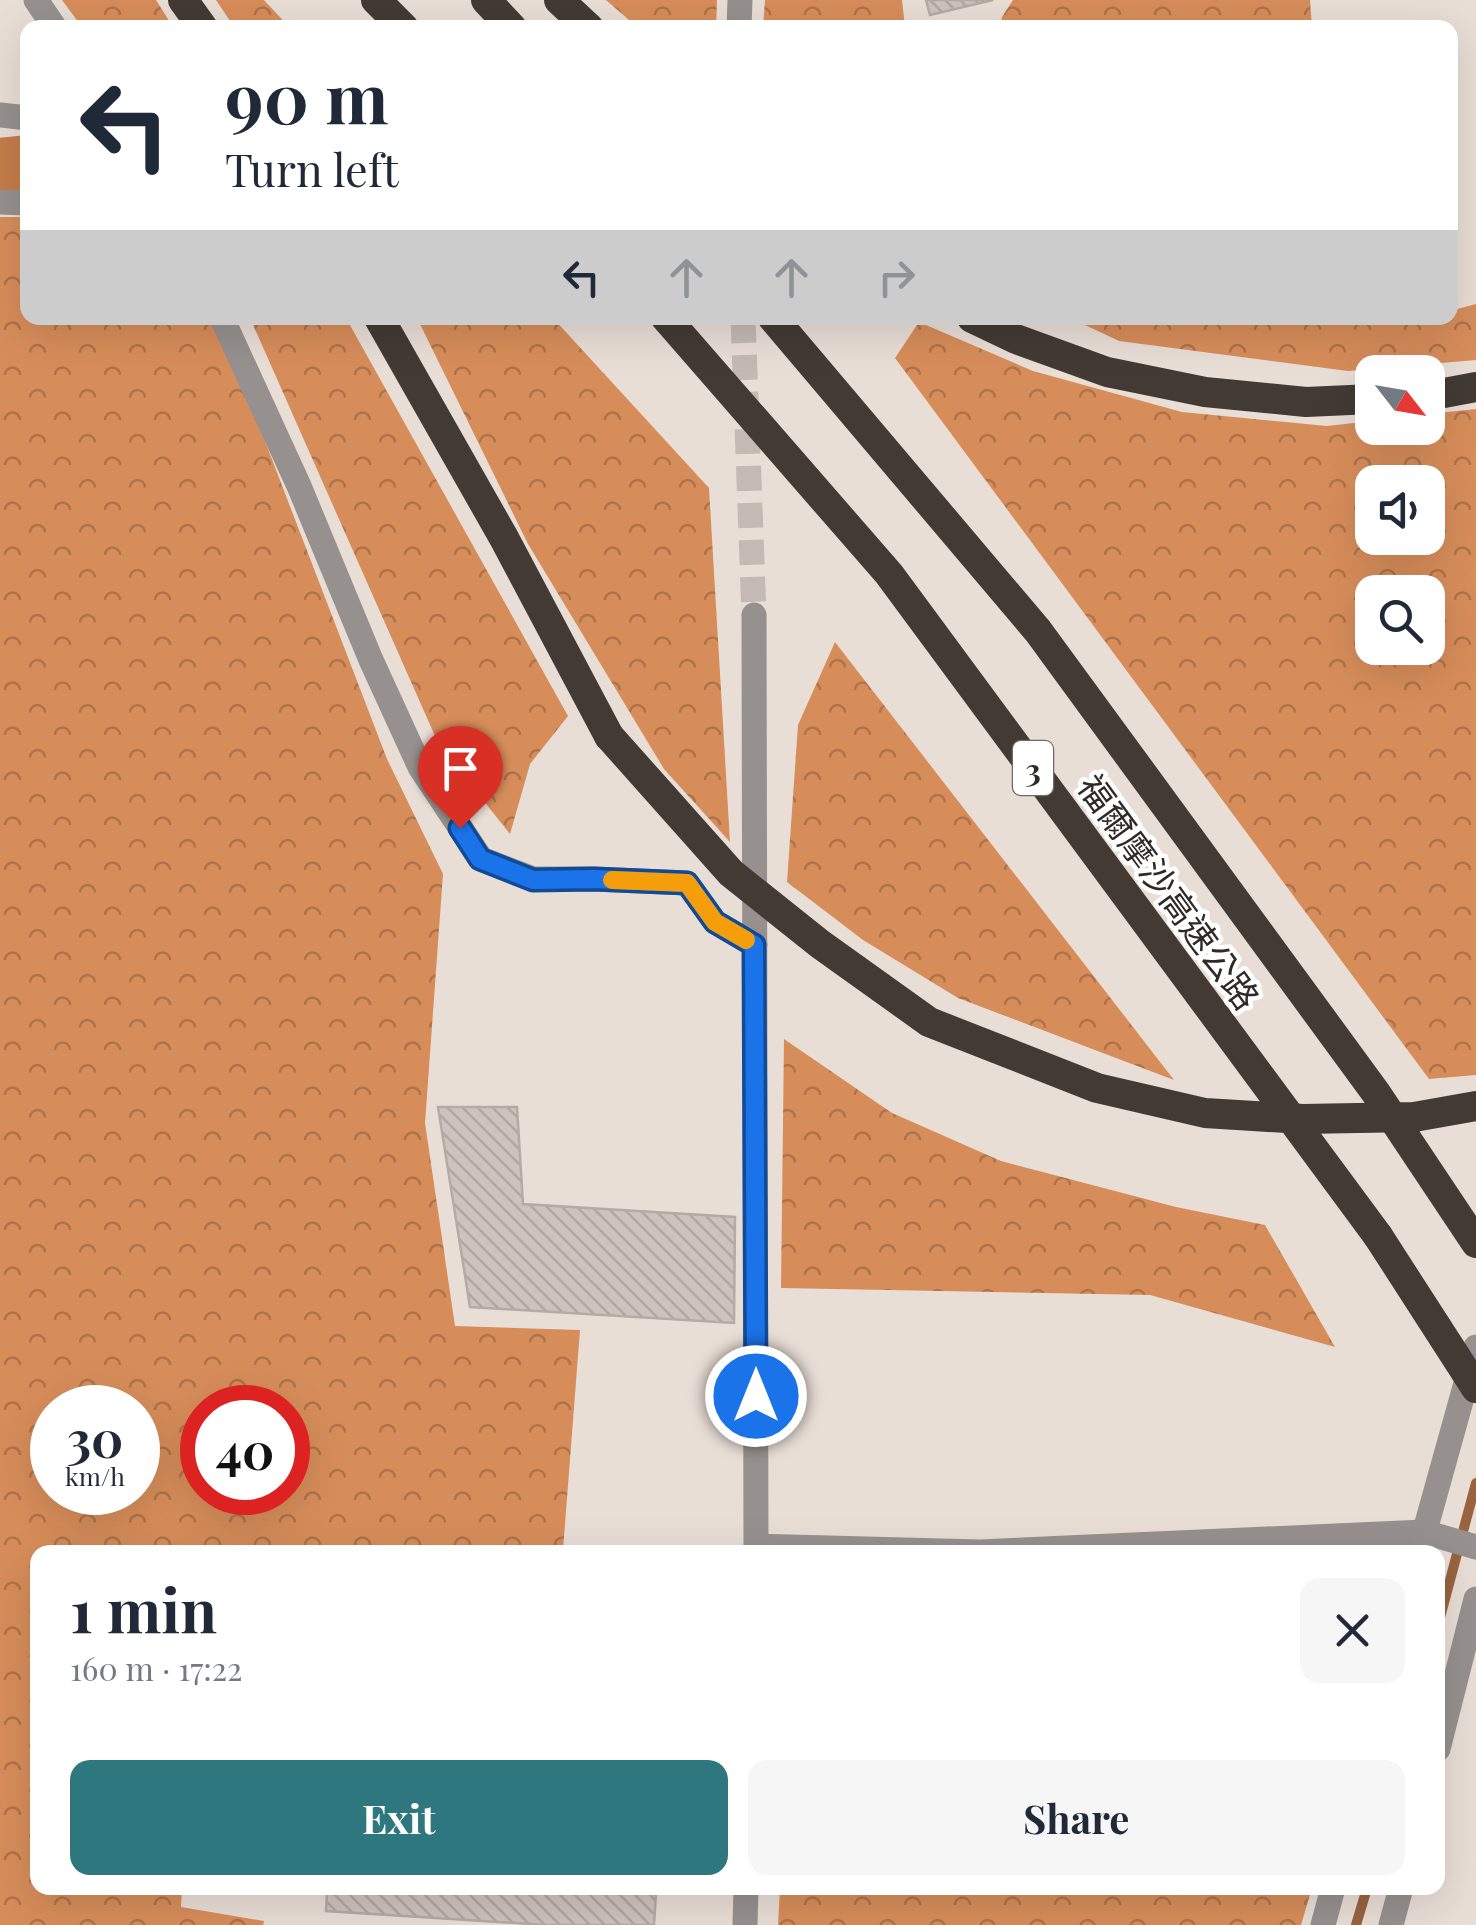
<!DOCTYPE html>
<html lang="en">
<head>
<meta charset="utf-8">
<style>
  :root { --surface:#fff; --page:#f6f6f7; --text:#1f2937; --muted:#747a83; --accent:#2e777e }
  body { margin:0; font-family:"Playfair Display","Noto Sans TC",serif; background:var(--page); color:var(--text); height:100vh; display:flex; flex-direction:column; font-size:38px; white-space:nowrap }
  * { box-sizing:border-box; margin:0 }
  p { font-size:32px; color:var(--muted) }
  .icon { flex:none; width:55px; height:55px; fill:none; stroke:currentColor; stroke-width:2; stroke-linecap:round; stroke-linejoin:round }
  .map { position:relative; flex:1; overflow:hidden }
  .side { position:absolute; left:30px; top:1545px; width:1415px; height:350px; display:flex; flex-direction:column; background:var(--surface); border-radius:20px; box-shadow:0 10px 40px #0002 }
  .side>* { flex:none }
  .banner { position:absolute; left:20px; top:20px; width:1438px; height:305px; border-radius:20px; box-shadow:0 10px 40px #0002; background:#fff; color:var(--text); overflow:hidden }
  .needle { width:65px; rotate:121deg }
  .fabs { position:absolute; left:1355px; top:355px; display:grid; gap:20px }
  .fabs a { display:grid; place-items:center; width:90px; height:90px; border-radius:20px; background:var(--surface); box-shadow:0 10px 40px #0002; font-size:50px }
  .speed { position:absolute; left:30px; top:1385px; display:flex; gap:20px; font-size:50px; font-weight:700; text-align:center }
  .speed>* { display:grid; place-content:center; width:130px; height:130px; border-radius:50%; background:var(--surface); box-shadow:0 10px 40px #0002; line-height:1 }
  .speed small { font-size:25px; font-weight:400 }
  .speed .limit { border:15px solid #d22; background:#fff; color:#111 }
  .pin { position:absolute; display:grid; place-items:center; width:85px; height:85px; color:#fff; margin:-102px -42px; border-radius:50% 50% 50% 0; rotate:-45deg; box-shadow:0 0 10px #0007 }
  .pin .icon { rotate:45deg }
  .me { position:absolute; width:110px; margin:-55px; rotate:0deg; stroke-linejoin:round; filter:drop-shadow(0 0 8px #0008) }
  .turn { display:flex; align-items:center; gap:35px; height:210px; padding:0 40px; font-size:45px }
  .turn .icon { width:130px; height:130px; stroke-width:2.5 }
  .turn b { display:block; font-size:70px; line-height:85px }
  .lanes { display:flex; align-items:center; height:95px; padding:0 40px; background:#0003; justify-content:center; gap:50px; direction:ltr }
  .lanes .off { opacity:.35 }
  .round { display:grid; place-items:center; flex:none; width:105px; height:105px; border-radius:20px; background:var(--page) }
  .headline { display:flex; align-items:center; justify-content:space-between; height:170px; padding:0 40px }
  h1 { font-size:60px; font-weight:700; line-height:75px }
  .cta { display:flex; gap:20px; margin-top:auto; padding:20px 40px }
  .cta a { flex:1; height:115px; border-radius:20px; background:var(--accent); color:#fff; font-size:40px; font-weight:700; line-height:115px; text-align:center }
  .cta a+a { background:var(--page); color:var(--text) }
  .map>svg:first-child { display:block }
</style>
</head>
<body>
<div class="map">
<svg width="1476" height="1925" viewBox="0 0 1476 1925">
  <defs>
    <pattern id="forest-crowns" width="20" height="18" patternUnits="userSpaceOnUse" patternTransform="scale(2.5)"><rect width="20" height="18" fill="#d78d5a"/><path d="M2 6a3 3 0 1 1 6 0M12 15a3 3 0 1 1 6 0" fill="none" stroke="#af734a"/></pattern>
    <pattern id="building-back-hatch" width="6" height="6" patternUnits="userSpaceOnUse" patternTransform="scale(2.5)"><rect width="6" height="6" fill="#cec3bc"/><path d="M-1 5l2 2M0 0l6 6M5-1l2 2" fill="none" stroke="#b1a8a2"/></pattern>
  </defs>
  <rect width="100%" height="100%" fill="#e9ded6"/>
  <g fill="url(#forest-crowns)" fill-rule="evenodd">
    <polygon points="62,0 156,0 173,27 82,27"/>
    <polygon points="216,0 264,0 289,27 234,27"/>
    <polygon points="606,0 717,0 716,27 637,27"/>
    <polygon points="765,0 902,0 905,27 763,27"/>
    <polygon points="1013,0 1310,0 1312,27 1000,27 1002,17"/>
    <path d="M0,217H27L28,318H210L235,363L387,759L443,874L425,1123L455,1326L580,1330L563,1550L735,1547V1552H38V1888H182L181,1907L264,1921L263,1925H0ZM52,1408H138V1492H52ZM202,1408H288V1492H202Z"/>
    <polygon points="1476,304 1476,360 1348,371 1119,341 1070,318 1450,318 1450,311"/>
    <polygon points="250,318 346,318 568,716 530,764 510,834 439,745"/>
    <polygon points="417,318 553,318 709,488 730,842 664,769 528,544"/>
    <path d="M919,322L1033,371L1182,412L1327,426L1372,421V428H1428V414L1476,409V1075L1429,1079L895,358ZM1372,482H1428V538H1372ZM1372,592H1428V648H1372Z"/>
    <polygon points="835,642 1174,1080 958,998 863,940 787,882 798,725"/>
    <polygon points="784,1039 892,1113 1001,1161 1176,1207 1265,1225 1335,1347 1150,1295 781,1288"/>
    <polygon points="780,1888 1312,1888 1301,1925 778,1925"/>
  </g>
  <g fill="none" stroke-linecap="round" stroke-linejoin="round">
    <g stroke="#986440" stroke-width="10">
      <polyline points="1438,1625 1476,1483"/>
      <polyline points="1356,1925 1367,1888"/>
    </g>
    <polyline stroke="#c57d4a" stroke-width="60" points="0,168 28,165"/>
  </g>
  <g fill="url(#building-back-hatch)" stroke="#b6aba4" stroke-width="2.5">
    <polygon points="926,0 993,0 930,15"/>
    <polygon points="438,1107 517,1107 523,1204 735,1217 734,1323 470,1307"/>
    <polygon points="253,1888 583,1888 583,1889 656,1894 654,1925 547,1925 326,1911 327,1892"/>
  </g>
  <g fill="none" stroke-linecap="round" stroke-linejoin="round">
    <polyline stroke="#c4bab3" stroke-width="25" stroke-dasharray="25 12" stroke-linecap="butt" points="743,318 754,615"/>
    <g stroke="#96918e" stroke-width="25">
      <polyline points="36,0 55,28"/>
      <polyline points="0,115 28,118"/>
      <polyline points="0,202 28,203"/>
      <polyline points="222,318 299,486 371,660 420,767 481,859 533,879 593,879 687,883 715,922 755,945"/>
      <polyline points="756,1546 980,1552 1424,1532 1476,1547"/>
      <polyline points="1419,1552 1476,1347"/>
      <polyline points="1438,1749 1476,1599"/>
      <polyline points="1323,1925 1333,1888"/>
      <polyline points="1391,1925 1401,1888"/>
    </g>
    <g stroke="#96918e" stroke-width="25">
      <polyline points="739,28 740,0"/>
      <polyline points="754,615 756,1552"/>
      <polyline points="745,1925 746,1888"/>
    </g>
    <g stroke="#433a34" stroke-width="30">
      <polyline points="183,0 203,28"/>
      <polyline points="376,0 404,28"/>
      <polyline points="486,0 512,28"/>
      <polyline points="559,0 589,28"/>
      <polyline points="379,318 504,538 609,736"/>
      <polyline points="666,318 889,574 1378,1236"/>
      <polyline points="773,318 1038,631 1376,1093 1476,1243"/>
      <polyline points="972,318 1016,339 1107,372 1205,392 1306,402 1372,399"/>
      <polyline points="1428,396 1476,387"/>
    </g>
    <g stroke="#433a34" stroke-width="30">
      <polyline points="609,736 731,873 820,944 929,1022 1097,1088 1205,1113 1303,1119 1414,1117 1476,1106"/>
      <polyline points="1378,1236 1476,1388"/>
    </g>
  </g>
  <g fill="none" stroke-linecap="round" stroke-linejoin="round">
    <defs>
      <polyline id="route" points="460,828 480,859 533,880 594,879 687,883 715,922 754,945 756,1396"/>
    </defs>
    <use href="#route" stroke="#114b97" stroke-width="25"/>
    <use href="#route" stroke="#1a73e8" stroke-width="18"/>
    <polyline stroke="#f59e0b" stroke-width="18" points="612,880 687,883 715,922 746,940"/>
  </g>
  <g text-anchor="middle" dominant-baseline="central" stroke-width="9" stroke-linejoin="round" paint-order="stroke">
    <rect fill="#fff" stroke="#6d6a68" stroke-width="2.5" x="1013" y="741" width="40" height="54" rx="8"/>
    <g font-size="32" font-weight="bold" fill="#2e2a27">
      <text x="1033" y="768">3</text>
    </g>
    <g font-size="35" fill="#2e2a27" stroke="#fff">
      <text transform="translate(1170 891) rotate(54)">福爾摩沙高速公路</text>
    </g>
  </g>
</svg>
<div class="fabs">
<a><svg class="needle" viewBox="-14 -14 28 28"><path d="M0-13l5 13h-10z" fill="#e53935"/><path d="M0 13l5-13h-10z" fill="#747a83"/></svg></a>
<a><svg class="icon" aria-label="sound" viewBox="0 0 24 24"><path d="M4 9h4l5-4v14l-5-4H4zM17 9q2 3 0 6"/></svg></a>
<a><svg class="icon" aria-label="search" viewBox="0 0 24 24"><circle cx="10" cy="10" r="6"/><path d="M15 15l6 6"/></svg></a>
</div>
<div class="speed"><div>30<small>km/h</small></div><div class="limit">40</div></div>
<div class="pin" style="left:460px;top:828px;background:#d93025"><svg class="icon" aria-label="arrive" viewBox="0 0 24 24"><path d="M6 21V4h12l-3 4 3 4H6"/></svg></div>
<svg class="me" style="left:756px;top:1396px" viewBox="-20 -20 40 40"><circle r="17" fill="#1a73e8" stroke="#fff" stroke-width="3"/><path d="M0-11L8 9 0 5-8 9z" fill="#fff"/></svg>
<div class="banner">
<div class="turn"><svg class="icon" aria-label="left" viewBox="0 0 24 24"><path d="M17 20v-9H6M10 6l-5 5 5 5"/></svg><div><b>90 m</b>Turn left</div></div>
<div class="lanes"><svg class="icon" aria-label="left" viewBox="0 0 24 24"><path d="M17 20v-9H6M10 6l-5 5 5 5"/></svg><svg class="icon off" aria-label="ahead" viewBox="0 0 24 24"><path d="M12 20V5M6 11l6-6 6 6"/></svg><svg class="icon off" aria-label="ahead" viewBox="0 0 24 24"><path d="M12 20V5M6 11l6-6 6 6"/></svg><svg class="icon off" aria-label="right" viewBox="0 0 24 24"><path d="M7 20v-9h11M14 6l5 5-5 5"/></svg></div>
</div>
<section class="side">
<div class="headline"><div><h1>1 min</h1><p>160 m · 17:22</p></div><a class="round"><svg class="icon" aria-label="close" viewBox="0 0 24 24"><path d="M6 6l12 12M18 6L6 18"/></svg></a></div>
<div class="cta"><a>Exit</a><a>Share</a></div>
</section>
</div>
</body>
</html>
